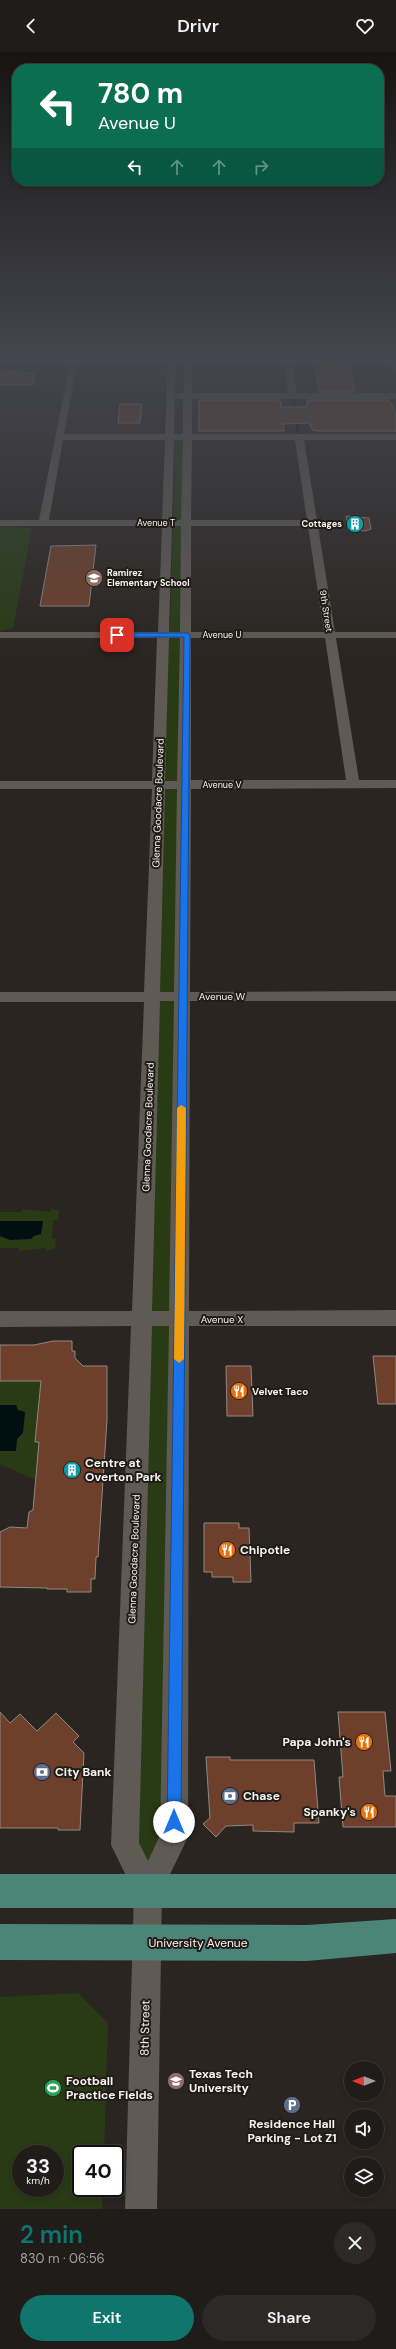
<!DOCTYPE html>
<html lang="en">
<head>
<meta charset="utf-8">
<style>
  :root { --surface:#201c19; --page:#2d2926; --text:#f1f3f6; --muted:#a2a1a2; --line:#3d3a38; --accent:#0f766e }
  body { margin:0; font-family:"DM Sans",sans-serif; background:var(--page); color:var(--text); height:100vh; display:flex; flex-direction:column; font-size:15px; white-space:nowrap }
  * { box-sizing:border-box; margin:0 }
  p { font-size:13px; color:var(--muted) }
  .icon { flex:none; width:22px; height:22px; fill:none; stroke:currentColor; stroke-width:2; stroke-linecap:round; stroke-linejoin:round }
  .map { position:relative; height:2157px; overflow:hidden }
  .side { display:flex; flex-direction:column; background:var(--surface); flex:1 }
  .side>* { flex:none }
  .hud { position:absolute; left:12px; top:12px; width:372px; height:122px; border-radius:16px; box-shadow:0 2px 6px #0003,0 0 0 1px var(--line); background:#0b6e4f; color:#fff; overflow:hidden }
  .needle { width:26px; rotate:270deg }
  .controls { position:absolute; left:344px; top:2009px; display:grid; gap:8px }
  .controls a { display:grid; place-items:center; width:40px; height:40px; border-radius:50%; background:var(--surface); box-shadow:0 2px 6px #0003,0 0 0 1px var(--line); font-size:20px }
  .speed { position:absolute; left:12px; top:2093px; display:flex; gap:8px; font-size:20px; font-weight:700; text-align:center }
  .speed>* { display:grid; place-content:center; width:52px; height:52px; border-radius:50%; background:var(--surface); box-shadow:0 2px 6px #0003,0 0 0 1px var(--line); line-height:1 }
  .speed small { font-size:10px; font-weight:400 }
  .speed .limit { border:2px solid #111; border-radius:6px; background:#fff; color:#111 }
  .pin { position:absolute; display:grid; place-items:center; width:34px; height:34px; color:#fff; margin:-17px; border-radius:8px; box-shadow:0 2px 6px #0006 }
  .me { position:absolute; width:44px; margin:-22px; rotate:0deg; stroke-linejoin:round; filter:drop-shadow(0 0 3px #0008) }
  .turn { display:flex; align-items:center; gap:14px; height:84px; padding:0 20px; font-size:18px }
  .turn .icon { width:52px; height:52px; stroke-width:2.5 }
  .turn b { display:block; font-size:28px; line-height:34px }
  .lanes { display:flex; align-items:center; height:38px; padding:0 20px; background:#0003; justify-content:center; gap:20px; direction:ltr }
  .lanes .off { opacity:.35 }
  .round { display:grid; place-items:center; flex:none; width:42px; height:42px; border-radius:21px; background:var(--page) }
  .headline { display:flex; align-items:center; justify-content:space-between; height:68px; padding:0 20px }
  h1 { font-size:24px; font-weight:600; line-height:30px; color:var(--accent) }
  .button { display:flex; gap:8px; margin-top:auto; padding:8px 20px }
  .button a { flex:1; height:46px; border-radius:24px; background:var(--accent); color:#fff; font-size:16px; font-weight:600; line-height:46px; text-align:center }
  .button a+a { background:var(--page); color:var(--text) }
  header { display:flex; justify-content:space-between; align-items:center; height:52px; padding:0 20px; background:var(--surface); font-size:18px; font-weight:600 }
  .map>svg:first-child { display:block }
</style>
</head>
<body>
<header><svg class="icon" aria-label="back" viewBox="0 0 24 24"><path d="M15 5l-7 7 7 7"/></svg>Drivr<svg class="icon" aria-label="heart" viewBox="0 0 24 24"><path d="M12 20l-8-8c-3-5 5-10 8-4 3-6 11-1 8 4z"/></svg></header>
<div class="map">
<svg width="396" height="2157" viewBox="0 0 396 2157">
  <rect width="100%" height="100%" fill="#2a2521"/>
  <g fill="#283b15" fill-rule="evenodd">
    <polygon points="176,387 186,387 163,1792 148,1828 131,1795 166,592 170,572"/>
    <polygon points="0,474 32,476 13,576 0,579"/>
    <polygon points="22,1157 51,1160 51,1157 59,1159 58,1168 53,1168 52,1187 56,1187 55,1196 46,1199 46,1196 19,1199 19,1196 0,1196 0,1160 22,1160"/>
    <polygon points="0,1329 43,1329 35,1390 39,1390 41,1426 31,1426 0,1412"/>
    <path d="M78,1941L108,1971L104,2102H81V2136H103L102,2157H0V1945ZM21,2102H55V2136H21Z"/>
  </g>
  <g fill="#001012">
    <polygon points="0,1169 43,1169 41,1182 34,1184 31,1187 10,1188 0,1184"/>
    <polygon points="0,1353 16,1353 18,1358 25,1360 23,1381 17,1387 16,1399 0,1399"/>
  </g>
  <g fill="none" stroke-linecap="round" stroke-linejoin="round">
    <g stroke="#001012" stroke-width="2">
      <polyline points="293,344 295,359"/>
      <polyline points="296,367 299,385"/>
    </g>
  </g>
  <g fill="#6e402b" stroke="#908885">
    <polygon points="315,312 349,312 355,340 319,340"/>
    <polygon points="6,319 36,321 33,333 0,333 0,321"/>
    <polygon points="199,348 280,348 281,355 306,355 308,348 388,348 392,352 396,362 396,379 317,379 313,378 309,371 283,372 284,379 199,379"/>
    <polygon points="120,352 142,352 140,371 118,371"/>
    <polygon points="346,464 369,466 371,477 365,479 348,477"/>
    <polygon points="96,493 89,554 40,554 51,494"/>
    <polygon points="53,1289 72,1289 72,1299 75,1299 75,1306 83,1314 107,1314 107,1368 98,1505 96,1505 95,1527 91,1527 91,1540 67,1540 67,1537 47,1537 47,1536 0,1535 0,1480 10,1475 27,1476 29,1460 33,1458 39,1390 35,1390 41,1329 0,1329 0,1293 34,1293"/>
    <polygon points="373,1304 396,1304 396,1352 378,1352"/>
    <polygon points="226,1314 251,1314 253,1364 227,1364"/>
    <polygon points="204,1471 239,1471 239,1476 249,1476 251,1530 233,1530 233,1525 212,1525 212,1520 204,1520"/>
    <polygon points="0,1660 10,1671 20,1662 37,1679 56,1661 79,1684 73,1690 84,1701 80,1778 58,1778 58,1776 0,1776"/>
    <polygon points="338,1660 385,1660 391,1719 383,1719 385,1744 396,1744 396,1775 343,1775 339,1725 343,1725"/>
    <polygon points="206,1705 230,1705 230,1708 314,1708 319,1771 294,1771 294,1780 253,1779 253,1773 226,1774 216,1785 203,1772 210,1766"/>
  </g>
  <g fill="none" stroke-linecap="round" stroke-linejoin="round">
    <g fill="#5f5a54" fill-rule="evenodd">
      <path d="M71,306L78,308L64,382H165L168,306H176L175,342L184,341V306H192V341H288L284,306L291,308L297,341H396V347H192V382H396V388H304L335,580H396V586H336L359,728H396V736L191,737L190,940L396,939V949H190L189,1259L396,1258V1274H189L188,1785L162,1839L157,2157H125L134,1840L111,1793L131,1274L0,1275V1259H132L144,950H0V940H144L152,737H0V729H152L157,586H0V580H158L162,474H0V468H39ZM175,346L183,347V382H174ZM63,388H165L162,468H49ZM174,388H183L181,468H172ZM192,388H295L307,468H191ZM172,474H181L180,580H169ZM191,474H308L324,580H191ZM169,586H180L177,729H165ZM191,586H325L346,728H191ZM165,737H177L174,940H160ZM160,949H174L169,1259H152ZM152,1274H169L160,1783L148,1809L139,1791Z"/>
      <polygon points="389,306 396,308 396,321 392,319"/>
    </g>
    <g fill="#4c8577" fill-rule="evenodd">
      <rect x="0" y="1822" width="396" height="34"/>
      <polygon points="396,1867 396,1901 307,1909 0,1908 0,1872 307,1873"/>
    </g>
    <rect fill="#40a28e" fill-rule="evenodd" x="0" y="306" width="396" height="5"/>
  </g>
  <linearGradient id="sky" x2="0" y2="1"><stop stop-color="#171412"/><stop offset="0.5" stop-color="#44464e"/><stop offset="1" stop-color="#44464e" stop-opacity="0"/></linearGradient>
  <rect width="396" height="608" fill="url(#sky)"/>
  <polygon fill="#1a73e8" stroke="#114b97" points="187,581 190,583 181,1770 179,1775 174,1777 169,1775 167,1770 184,585 117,585 114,583 117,581"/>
  <polygon fill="#f59e0b" points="181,1053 186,1056 184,1307 179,1311 174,1307 177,1056"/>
  <defs>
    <symbol id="building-disc" viewBox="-11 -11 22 22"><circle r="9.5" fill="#0f9aa8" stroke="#201c17"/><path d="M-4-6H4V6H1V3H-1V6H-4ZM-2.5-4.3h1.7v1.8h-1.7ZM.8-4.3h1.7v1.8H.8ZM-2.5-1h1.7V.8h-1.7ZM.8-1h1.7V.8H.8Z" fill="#fff"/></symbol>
    <symbol id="school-disc" viewBox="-11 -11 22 22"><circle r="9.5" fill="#8d6e63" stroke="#201c17"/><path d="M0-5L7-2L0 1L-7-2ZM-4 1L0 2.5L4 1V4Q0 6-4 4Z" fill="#fff"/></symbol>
    <symbol id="restaurant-disc" viewBox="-11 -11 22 22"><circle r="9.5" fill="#e8710a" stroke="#201c17"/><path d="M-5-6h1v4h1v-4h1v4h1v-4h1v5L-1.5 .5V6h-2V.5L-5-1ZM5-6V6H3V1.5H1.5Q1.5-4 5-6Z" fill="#fff"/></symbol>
    <symbol id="bank-disc" viewBox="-11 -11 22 22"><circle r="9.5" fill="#5c6f8a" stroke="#201c17"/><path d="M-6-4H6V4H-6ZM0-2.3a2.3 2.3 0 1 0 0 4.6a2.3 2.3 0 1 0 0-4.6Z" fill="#fff"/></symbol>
    <symbol id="university-disc" viewBox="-11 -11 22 22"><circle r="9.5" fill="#8d6e63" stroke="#201c17"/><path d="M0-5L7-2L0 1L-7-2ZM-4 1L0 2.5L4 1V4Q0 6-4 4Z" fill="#fff"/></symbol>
    <symbol id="stadium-disc" viewBox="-11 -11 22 22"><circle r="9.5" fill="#2e9e5b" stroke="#201c17"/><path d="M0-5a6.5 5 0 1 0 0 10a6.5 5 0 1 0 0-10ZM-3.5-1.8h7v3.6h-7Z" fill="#fff"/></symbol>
    <symbol id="parking-disc" viewBox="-11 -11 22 22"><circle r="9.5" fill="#5c6f8a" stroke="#201c17"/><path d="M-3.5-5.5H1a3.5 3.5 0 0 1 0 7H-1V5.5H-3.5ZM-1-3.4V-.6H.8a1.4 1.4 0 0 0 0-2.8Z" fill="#fff"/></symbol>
  </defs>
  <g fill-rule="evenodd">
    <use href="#building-disc" x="345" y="462" width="20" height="20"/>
    <use href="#school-disc" x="84" y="516" width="20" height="20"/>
    <use href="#restaurant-disc" x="229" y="1329" width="20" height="20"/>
    <use href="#building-disc" x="62" y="1408" width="20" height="20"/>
    <use href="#restaurant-disc" x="217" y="1488" width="20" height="20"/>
    <use href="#restaurant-disc" x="354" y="1680" width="20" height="20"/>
    <use href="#bank-disc" x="32" y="1710" width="20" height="20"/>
    <use href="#bank-disc" x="220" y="1734" width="20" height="20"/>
    <use href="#restaurant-disc" x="359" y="1750" width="20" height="20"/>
    <use href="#university-disc" x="166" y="2019" width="20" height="20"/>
    <use href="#stadium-disc" x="43" y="2026" width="20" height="20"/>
    <use href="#parking-disc" x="282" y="2043" width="20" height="20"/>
  </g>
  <g text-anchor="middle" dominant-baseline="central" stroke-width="4" stroke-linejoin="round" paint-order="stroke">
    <g font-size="9" fill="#f6f2ef" stroke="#201c17">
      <text x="156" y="471">Avenue T</text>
      <text transform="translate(326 559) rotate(81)">9th Street</text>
      <text x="222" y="583">Avenue U</text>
      <text x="222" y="733">Avenue V</text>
    </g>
    <g font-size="9" font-weight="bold" fill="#f6f2ef" stroke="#201c17" text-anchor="end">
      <text x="342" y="472">Cottages</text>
      <text x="107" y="521" text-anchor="start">Ramirez<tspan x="107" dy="10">Elementary School</tspan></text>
    </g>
    <g font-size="10" fill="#f6f2ef" stroke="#201c17">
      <text transform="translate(158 751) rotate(-88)">Glenna Goodacre Boulevard</text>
      <text x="222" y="944">Avenue W</text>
      <text transform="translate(148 1075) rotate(-88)">Glenna Goodacre Boulevard</text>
      <text x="222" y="1267">Avenue X</text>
      <text transform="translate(134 1507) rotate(-88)">Glenna Goodacre Boulevard</text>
    </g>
    <g font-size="10" font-weight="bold" fill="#f6f2ef" stroke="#201c17" text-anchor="start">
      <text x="252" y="1339">Velvet Taco</text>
    </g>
    <g font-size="12" font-weight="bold" fill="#f6f2ef" stroke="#201c17" text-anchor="start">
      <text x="85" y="1411">Centre at<tspan x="85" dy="14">Overton Park</tspan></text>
      <text x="240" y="1498">Chipotle</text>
      <text x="351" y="1690" text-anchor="end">Papa John's</text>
      <text x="55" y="1720">City Bank</text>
      <text x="243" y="1744">Chase</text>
      <text x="356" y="1760" text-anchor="end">Spanky's</text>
      <text x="189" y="2022">Texas Tech<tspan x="189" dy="14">University</tspan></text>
      <text x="66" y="2029">Football<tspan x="66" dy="14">Practice Fields</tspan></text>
      <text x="292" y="2072" text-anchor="middle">Residence Hall<tspan x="292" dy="14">Parking - Lot Z1</tspan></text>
    </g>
    <g font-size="12" fill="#f6f2ef" stroke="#201c17">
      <text x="198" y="1891">University Avenue</text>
      <text transform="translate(145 1976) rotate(-89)">8th Street</text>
    </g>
  </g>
</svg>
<div class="controls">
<a><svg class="needle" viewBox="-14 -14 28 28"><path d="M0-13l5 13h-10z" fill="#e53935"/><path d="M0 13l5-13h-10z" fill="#a2a1a2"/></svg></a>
<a><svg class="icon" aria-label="sound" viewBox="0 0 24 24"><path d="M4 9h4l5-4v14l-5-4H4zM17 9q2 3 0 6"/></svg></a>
<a><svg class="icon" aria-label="layers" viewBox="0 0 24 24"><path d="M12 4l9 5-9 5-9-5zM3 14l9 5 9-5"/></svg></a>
</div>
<div class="speed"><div>33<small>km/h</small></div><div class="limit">40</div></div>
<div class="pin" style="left:117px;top:583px;background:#d93025"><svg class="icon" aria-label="arrive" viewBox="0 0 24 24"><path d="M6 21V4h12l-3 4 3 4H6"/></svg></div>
<svg class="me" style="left:174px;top:1770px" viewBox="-20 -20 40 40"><circle r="19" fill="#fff"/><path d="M0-13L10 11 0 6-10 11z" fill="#1a73e8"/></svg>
<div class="hud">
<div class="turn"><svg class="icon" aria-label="left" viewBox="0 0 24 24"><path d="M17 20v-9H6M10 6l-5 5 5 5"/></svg><div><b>780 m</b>Avenue U</div></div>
<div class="lanes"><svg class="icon" aria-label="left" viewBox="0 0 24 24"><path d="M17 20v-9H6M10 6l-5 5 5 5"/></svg><svg class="icon off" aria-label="ahead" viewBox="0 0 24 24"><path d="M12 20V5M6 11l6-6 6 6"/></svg><svg class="icon off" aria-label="ahead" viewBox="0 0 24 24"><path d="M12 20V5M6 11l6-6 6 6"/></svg><svg class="icon off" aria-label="right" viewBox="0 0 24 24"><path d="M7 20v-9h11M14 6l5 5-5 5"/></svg></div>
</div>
</div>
<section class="side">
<div class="headline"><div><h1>2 min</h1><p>830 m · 06:56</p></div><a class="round"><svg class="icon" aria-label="close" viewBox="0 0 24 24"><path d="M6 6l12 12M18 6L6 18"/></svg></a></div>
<div class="button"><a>Exit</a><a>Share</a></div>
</section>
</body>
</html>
